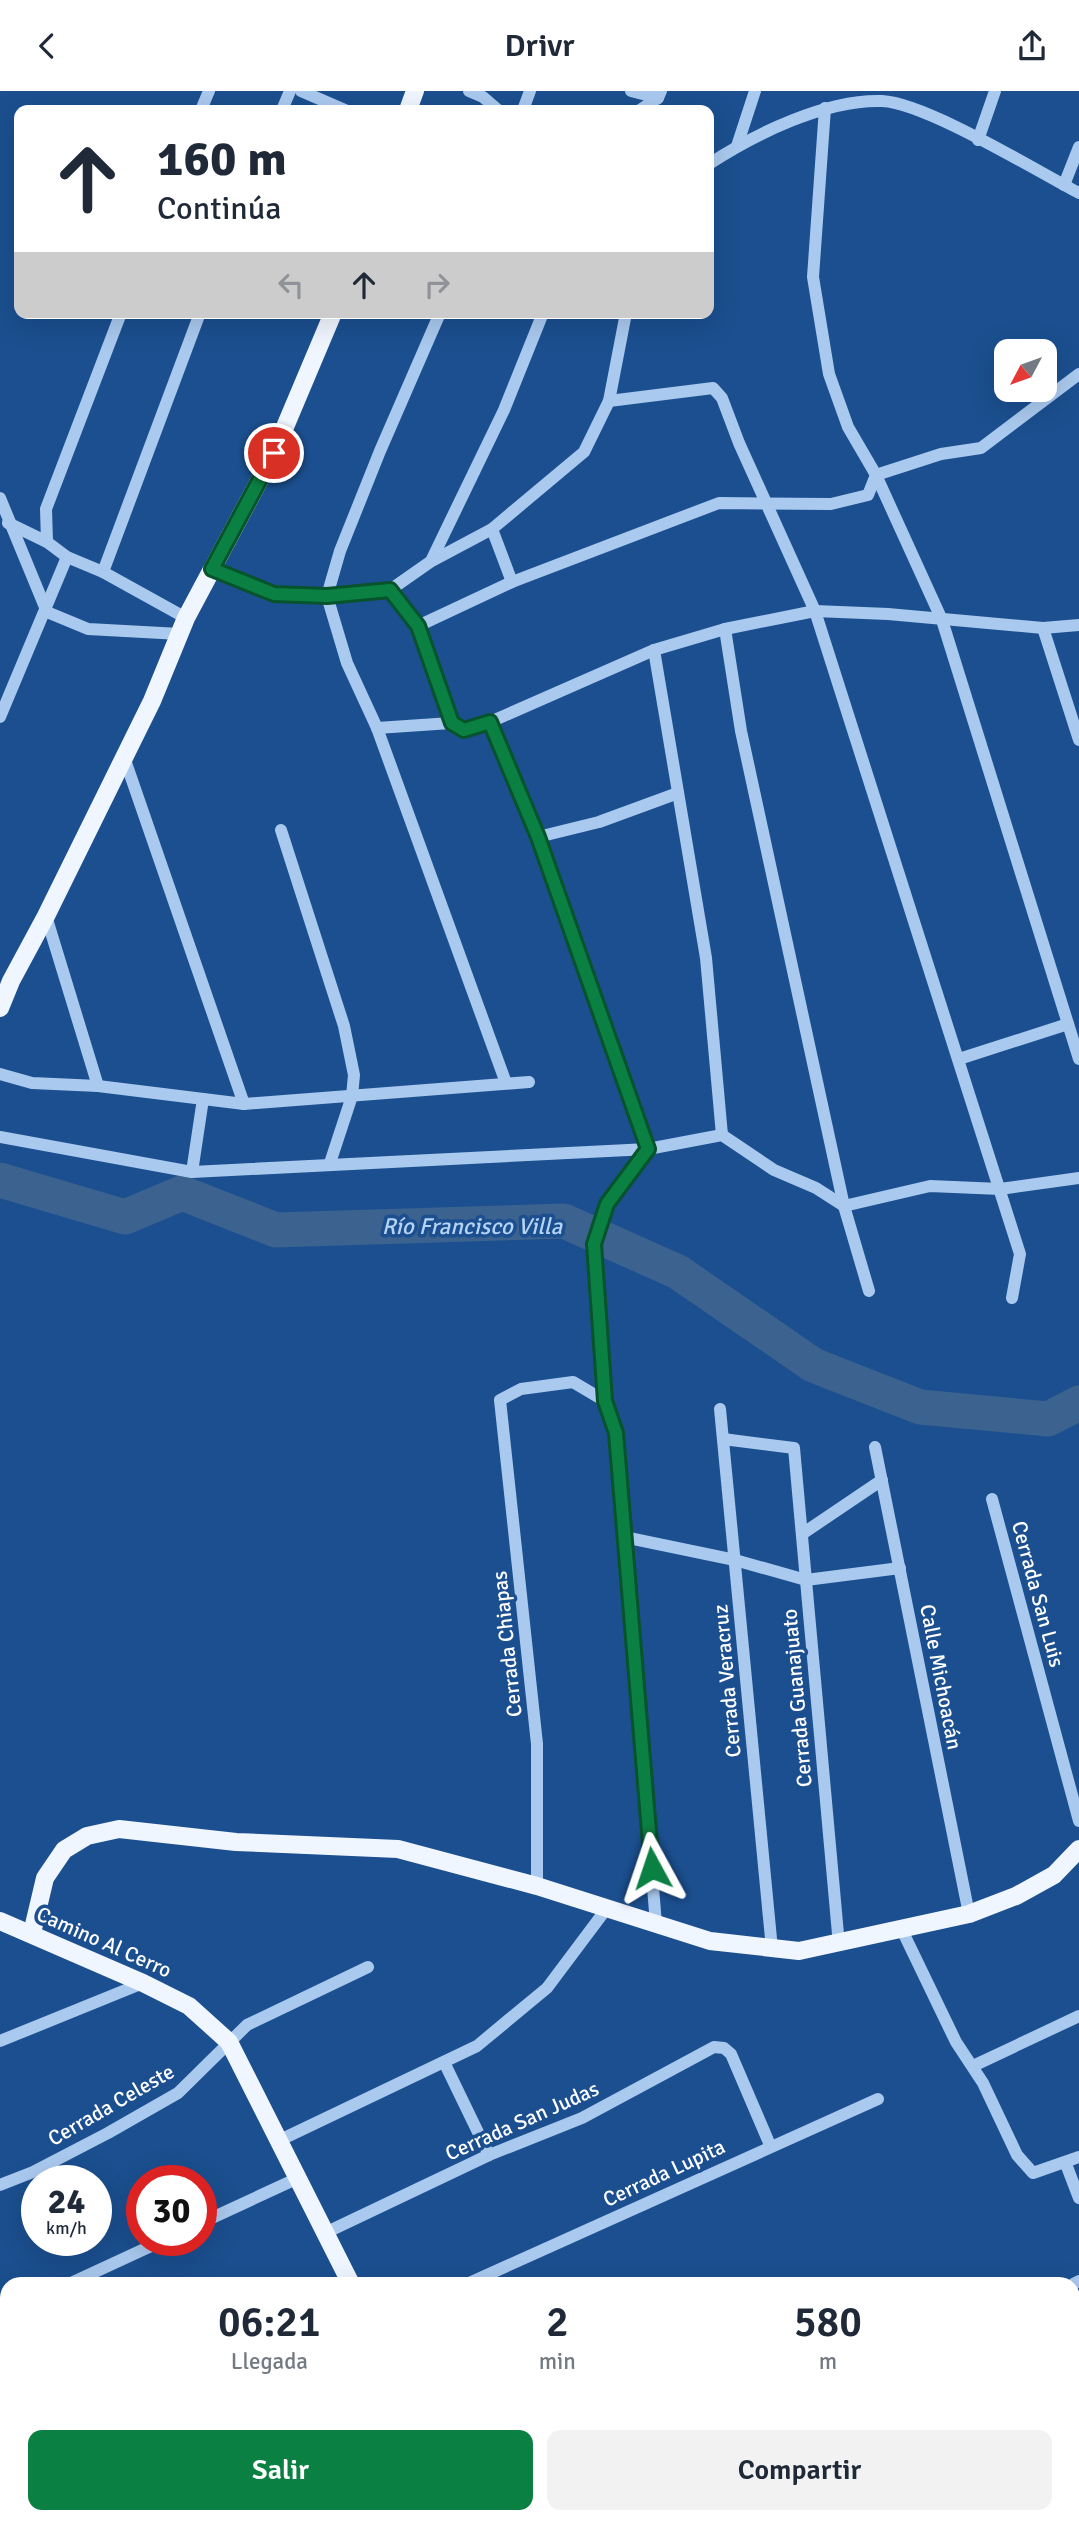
<!DOCTYPE html>
<html lang="es">
<head>
<meta charset="utf-8">
<style>
  :root { --surface:#fff; --page:#f2f2f3; --text:#1f2937; --muted:#747a83; --accent:#0b8043 }
  body { margin:0; font-family:Signika,sans-serif; background:var(--page); color:var(--text); height:100vh; display:flex; flex-direction:column; font-size:26px; white-space:nowrap }
  * { box-sizing:border-box; margin:0 }
  p { font-size:23px; color:var(--muted) }
  .icon { flex:none; width:38px; height:38px; fill:none; stroke:currentColor; stroke-width:2; stroke-linecap:round; stroke-linejoin:round }
  .map { position:relative; flex:1; overflow:hidden }
  .panel { position:absolute; left:0px; top:2186px; width:1080px; height:247px; display:flex; flex-direction:column; background:var(--surface); border-radius:21px 21px 0 0; box-shadow:0 7px 28px #0002 }
  .panel>* { flex:none }
  .hud { position:absolute; left:14px; top:14px; width:700px; height:214px; border-radius:14px; box-shadow:0 7px 28px #0002; background:#fff; color:var(--text); overflow:hidden }
  .needle { width:46px; rotate:229deg }
  .fabs { position:absolute; left:994px; top:248px; display:grid; gap:14px }
  .fabs a { display:grid; place-items:center; width:63px; height:63px; border-radius:14px; background:var(--surface); box-shadow:0 7px 28px #0002; font-size:35px }
  .speed { position:absolute; left:21px; top:2074px; display:flex; gap:14px; font-size:35px; font-weight:700; text-align:center }
  .speed>* { display:grid; place-content:center; width:91px; height:91px; border-radius:50%; background:var(--surface); box-shadow:0 7px 28px #0002; line-height:1 }
  .speed small { font-size:18px; font-weight:400 }
  .speed .limit { border:10px solid #d22; background:#fff; color:#111 }
  .pin { position:absolute; display:grid; place-items:center; width:60px; height:60px; color:#fff; margin:-30px; border:4px solid #fff; border-radius:50%; box-shadow:0 2px 7px #0007 }
  .me { position:absolute; width:77px; margin:-38px; rotate:355deg; stroke-linejoin:round; filter:drop-shadow(0 0 5px #0008) }
  .turn { display:flex; align-items:center; gap:24px; height:147px; padding:0 28px; font-size:32px }
  .turn .icon { width:91px; height:91px; stroke-width:2.5 }
  .turn b { display:block; font-size:49px; line-height:60px }
  .lanes { display:flex; align-items:center; height:66px; padding:0 28px; background:#0003; justify-content:center; gap:35px; direction:ltr }
  .lanes .off { opacity:.35 }
  .eta { display:flex; justify-content:space-evenly; align-items:center; height:119px; text-align:center }
  .eta b { font-size:42px; font-weight:600; line-height:49px }
  .button { display:flex; gap:14px; margin-top:auto; padding:14px 28px }
  .button a { flex:1; height:80px; border-radius:14px; background:var(--accent); color:#fff; font-size:28px; font-weight:600; line-height:80px; text-align:center }
  .button a+a { background:var(--page); color:var(--text) }
  header { display:flex; justify-content:space-between; align-items:center; height:91px; padding:0 28px; background:var(--surface); font-size:32px; font-weight:600 }
  .map>svg:first-child { display:block }
</style>
</head>
<body>
<header><svg class="icon" aria-label="back" viewBox="0 0 24 24"><path d="M15 5l-7 7 7 7"/></svg>Drivr<svg class="icon" aria-label="share" viewBox="0 0 24 24"><path d="M12 15V3M7 8l5-5 5 5M5 13v7h14v-7"/></svg></header>
<div class="map">
<svg width="1079" height="2431" viewBox="0 0 1079 2431">
  <rect width="100%" height="100%" fill="#1b4f8f"/>
  <g fill="none" stroke-linecap="round" stroke-linejoin="round">
    <polyline stroke="#3c6290" stroke-width="35" points="0,1089 125,1126 182,1102 276,1139 564,1130 678,1181 813,1274 920,1316 1048,1328 1079,1312"/>
    <g stroke="#a9c9ee" stroke-width="12">
      <polyline points="301,0 345,19"/>
      <polyline points="469,0 483,6 498,19"/>
      <polyline points="631,0 658,7"/>
      <polyline points="825,17 813,186 829,283 848,336 876,384 942,529 1079,968"/>
      <polyline points="201,19 209,0"/>
      <polyline points="282,19 290,0"/>
      <polyline points="523,19 530,0"/>
      <polyline points="640,19 658,7 661,0"/>
      <polyline points="978,49 995,0"/>
      <polyline points="737,55 755,0"/>
      <path d="M709,73C755,43 826,8 882,10C926,12 1035,79 1079,102"/>
      <polyline points="1064,94 1079,56"/>
      <polyline points="440,222 380,360 340,460 327,505 347,572 377,637 506,992"/>
      <polyline points="609,310 713,297 722,307 739,352 815,520 1020,1163 1012,1207"/>
      <polyline points="0,407 47,521 88,538 180,543"/>
      <polyline points="8,432 47,451 67,466 103,481 186,527"/>
      <polyline points="492,438 512,491"/>
      <polyline points="47,451 46,418 121,222"/>
      <polyline points="431,470 504,319 543,222"/>
      <polyline points="212,478 274,503 327,505 390,499 430,471 492,438 584,361 609,310 626,222"/>
      <polyline points="103,481 200,222"/>
      <polyline points="390,499 418,535 451,632"/>
      <polyline points="418,535 512,491 719,412 831,413 868,404 876,384 941,363 981,357 1079,283"/>
      <polyline points="1043,537 1079,649"/>
      <polyline points="725,538 741,640 844,1115 869,1200"/>
      <polyline points="654,559 706,867 722,1044"/>
      <polyline points="0,626 67,466"/>
      <polyline points="490,631 538,746 648,1058 607,1113 594,1153 605,1310 616,1342 656,1833"/>
      <polyline points="377,637 451,632 464,639 490,631 654,559 725,538 815,520 888,523 1043,537 1079,534"/>
      <polyline points="124,666 244,1013"/>
      <polyline points="281,739 344,935 354,984 352,1005 330,1072"/>
      <polyline points="538,746 599,731 678,702"/>
      <polyline points="46,825 98,995"/>
      <polyline points="959,968 1068,933"/>
      <polyline points="0,983 32,992 98,995 244,1013 529,991"/>
      <polyline points="0,1046 192,1081 648,1058 722,1044 774,1079 816,1097 844,1115 930,1095 1000,1098 1079,1087"/>
      <polyline points="192,1081 203,1008"/>
      <polyline points="720,1318 772,1858"/>
      <polyline points="723,1348 794,1357 839,1854"/>
      <polyline points="875,1356 969,1823"/>
      <polyline points="992,1408 1079,1730"/>
      <polyline points="802,1443 882,1389"/>
      <polyline points="624,1446 735,1469 806,1489 900,1477"/>
      <polyline points="537,1795 537,1653 500,1309 521,1298 573,1291 605,1310"/>
      <polyline points="902,1839 956,1951 983,1992 1017,2064 1033,2082 1079,2066"/>
      <polyline points="0,1950 143,1892"/>
      <polyline points="444,1971 489,2064"/>
      <polyline points="973,1975 1079,1925"/>
      <polyline points="278,2050 477,1955 547,1897 607,1817"/>
      <polyline points="1066,2073 1079,2107"/>
      <polyline points="0,2094 33,2081 108,2042 178,2002 247,1934 368,1876"/>
      <polyline points="201,2132 296,2088"/>
      <polyline points="325,2142 489,2064 582,2027 714,1956 724,1957 731,1963 770,2054"/>
      <polyline points="69,2193 164,2149"/>
      <polyline points="467,2193 878,2008"/>
      <polyline points="1073,2193 1079,2190"/>
      <polyline points="0,2225 7,2222"/>
      <polyline points="1073,2326 1079,2320"/>
      <polyline points="0,2366 7,2363"/>
      <polyline points="143,2431 156,2426"/>
      <polyline points="413,2431 424,2426"/>
      <polyline points="869,2431 881,2426"/>
    </g>
    <g stroke="#f0f6ff" stroke-width="18">
      <polyline points="408,19 415,0"/>
      <polyline points="0,917 11,890 46,825 152,610 186,527 274,362 333,222"/>
      <polyline points="0,1830 143,1892 189,1915 229,1951 351,2193"/>
      <polyline points="32,1842 45,1787 64,1759 87,1745 119,1738 236,1751 398,1758 537,1795 710,1850 799,1860 969,1823 1016,1805 1054,1784 1079,1758"/>
      <polyline points="472,2426 475,2431"/>
    </g>
  </g>
  <g fill="none" stroke-linecap="round" stroke-linejoin="round">
    <defs>
      <polyline id="route" points="274,362 212,478 274,503 327,505 390,499 418,535 452,632 464,639 490,631 538,746 648,1058 607,1113 594,1153 605,1310 616,1342 652,1777"/>
    </defs>
    <use href="#route" stroke="#07532c" stroke-width="18"/>
    <use href="#route" stroke="#0b8043" stroke-width="12"/>
  </g>
  <g text-anchor="middle" dominant-baseline="central" stroke-width="7" stroke-linejoin="round" paint-order="stroke">
    <g font-size="21" fill="#fff" stroke="#1b4f8f">
      <text transform="translate(1038 1503) rotate(75)">Cerrada San Luis</text>
      <text transform="translate(507 1553) rotate(-96)">Cerrada Chiapas</text>
      <text transform="translate(941 1586) rotate(79)">Calle Michoacán</text>
      <text transform="translate(727 1590) rotate(-95)">Cerrada Veracruz</text>
      <text transform="translate(797 1607) rotate(-95)">Cerrada Guanajuato</text>
      <text transform="translate(104 1851) rotate(24)">Camino Al Cerro</text>
      <text transform="translate(111 2014) rotate(-30)">Cerrada Celeste</text>
      <text transform="translate(522 2030) rotate(-24)">Cerrada San Judas</text>
      <text transform="translate(664 2082) rotate(-25)">Cerrada Lupita</text>
    </g>
    <g font-size="23" font-style="italic" fill="#b5d3f5" stroke="#1b4f8f">
      <text x="472" y="1135">Río Francisco Villa</text>
    </g>
  </g>
</svg>
<div class="fabs">
<a><svg class="needle" viewBox="-14 -14 28 28"><path d="M0-13l5 13h-10z" fill="#e53935"/><path d="M0 13l5-13h-10z" fill="#747a83"/></svg></a>
</div>
<div class="speed"><div>24<small>km/h</small></div><div class="limit">30</div></div>
<div class="pin" style="left:274px;top:362px;background:#d93025"><svg class="icon" aria-label="arrive" viewBox="0 0 24 24"><path d="M6 21V4h12l-3 4 3 4H6"/></svg></div>
<svg class="me" style="left:652px;top:1777px" viewBox="-20 -20 40 40"><path d="M0-17L14 15 0 8-14 15z" fill="#0b8043" stroke="#fff" stroke-width="4"/></svg>
<div class="hud">
<div class="turn"><svg class="icon" aria-label="ahead" viewBox="0 0 24 24"><path d="M12 20V5M6 11l6-6 6 6"/></svg><div><b>160 m</b>Continúa</div></div>
<div class="lanes"><svg class="icon off" aria-label="left" viewBox="0 0 24 24"><path d="M17 20v-9H6M10 6l-5 5 5 5"/></svg><svg class="icon" aria-label="ahead" viewBox="0 0 24 24"><path d="M12 20V5M6 11l6-6 6 6"/></svg><svg class="icon off" aria-label="right" viewBox="0 0 24 24"><path d="M7 20v-9h11M14 6l5 5-5 5"/></svg></div>
</div>
<section class="panel">
<div class="eta">
<div><b>06:21</b><p>Llegada</p></div>
<div><b>2</b><p>min</p></div>
<div><b>580</b><p>m</p></div>
</div>
<div class="button"><a>Salir</a><a>Compartir</a></div>
</section>
</div>
</body>
</html>
